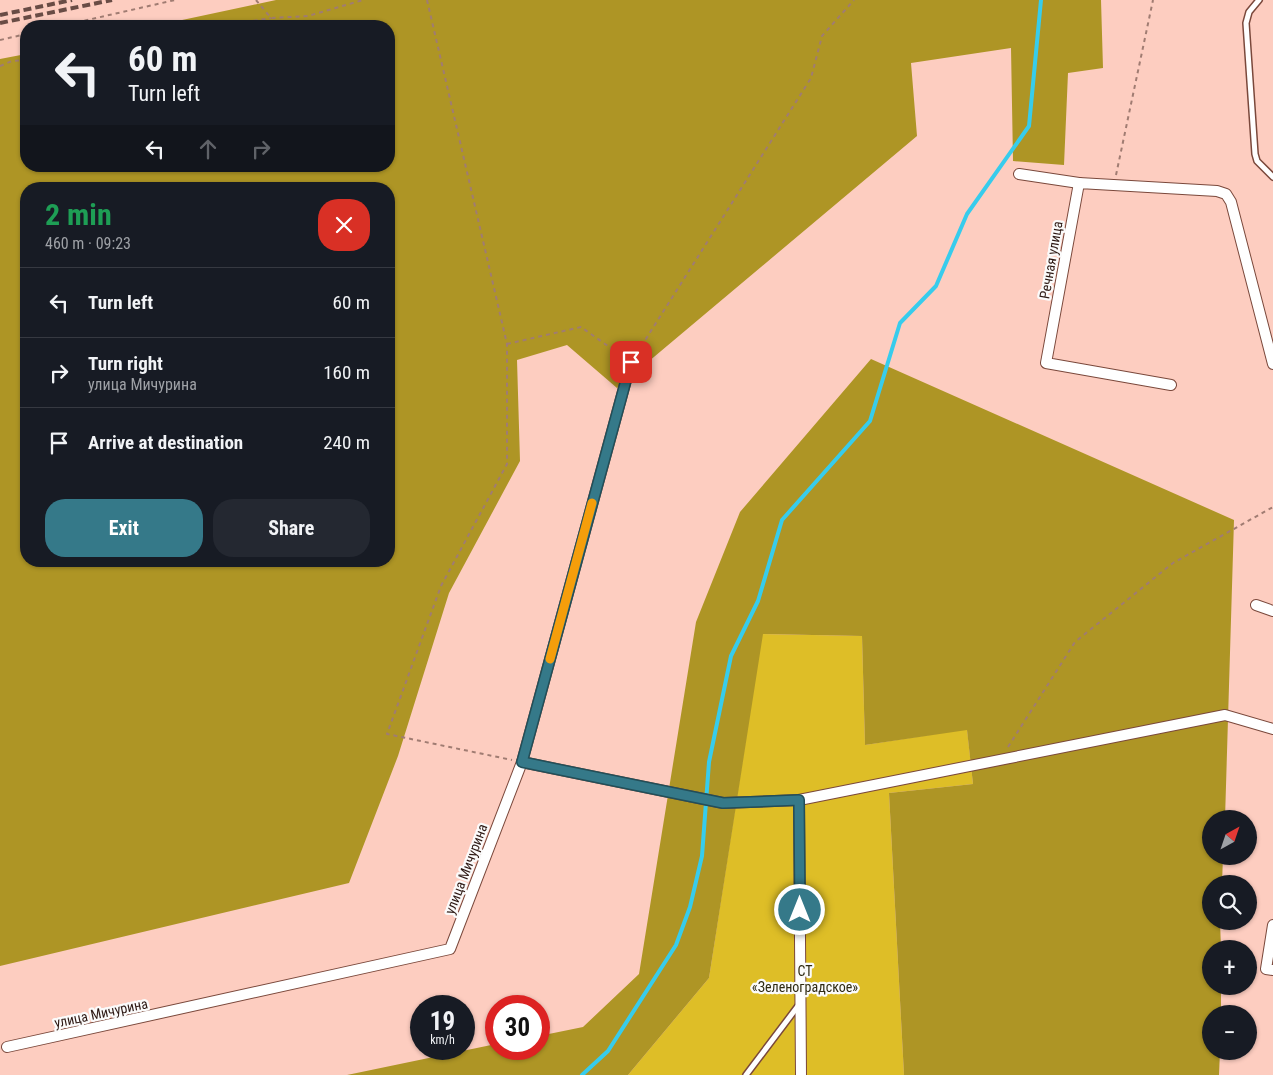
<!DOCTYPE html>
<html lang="en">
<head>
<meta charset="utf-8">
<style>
  :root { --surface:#171b24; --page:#242831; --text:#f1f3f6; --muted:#9ea1a6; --line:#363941; --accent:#357989 }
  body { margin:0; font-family:"Roboto Condensed",sans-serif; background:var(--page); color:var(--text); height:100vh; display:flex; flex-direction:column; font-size:19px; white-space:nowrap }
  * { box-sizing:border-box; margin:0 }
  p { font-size:16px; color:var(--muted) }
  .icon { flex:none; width:28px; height:28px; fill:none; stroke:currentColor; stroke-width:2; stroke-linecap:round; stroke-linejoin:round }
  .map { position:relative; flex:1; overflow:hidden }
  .panel { position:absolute; left:20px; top:182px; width:375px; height:385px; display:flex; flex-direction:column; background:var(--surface); border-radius:20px; box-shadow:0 1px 4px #0004 }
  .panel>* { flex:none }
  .guide { position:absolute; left:20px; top:20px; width:375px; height:152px; border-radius:20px; box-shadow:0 1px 4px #0004; background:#171b24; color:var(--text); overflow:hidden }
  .needle { width:32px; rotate:40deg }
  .controls { position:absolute; left:1202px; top:810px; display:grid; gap:10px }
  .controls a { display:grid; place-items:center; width:55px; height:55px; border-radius:50%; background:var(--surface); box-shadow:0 1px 4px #0004; font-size:25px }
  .speed { position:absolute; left:410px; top:995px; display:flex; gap:10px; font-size:25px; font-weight:700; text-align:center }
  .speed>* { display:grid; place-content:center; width:65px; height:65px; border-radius:50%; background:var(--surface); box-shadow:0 1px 4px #0004; line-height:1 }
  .speed small { font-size:12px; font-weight:400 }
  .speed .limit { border:8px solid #d22; background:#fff; color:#111 }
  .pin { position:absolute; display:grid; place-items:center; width:42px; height:42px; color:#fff; margin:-21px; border-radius:10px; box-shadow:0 2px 8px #0006 }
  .me { position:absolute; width:55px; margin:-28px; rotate:0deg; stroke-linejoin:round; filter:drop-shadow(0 0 4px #0008) }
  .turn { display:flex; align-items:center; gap:18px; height:105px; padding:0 25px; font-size:22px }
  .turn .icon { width:65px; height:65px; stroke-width:2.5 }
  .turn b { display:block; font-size:35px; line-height:42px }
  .lanes { display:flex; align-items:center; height:48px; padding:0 25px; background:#0003; justify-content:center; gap:25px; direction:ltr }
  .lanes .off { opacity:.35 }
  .round { display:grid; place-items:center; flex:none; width:52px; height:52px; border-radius:20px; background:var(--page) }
  .headline { display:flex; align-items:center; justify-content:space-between; height:85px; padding:0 25px }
  h1 { font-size:30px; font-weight:700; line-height:38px; color:#1e9e55 }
  .button { display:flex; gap:10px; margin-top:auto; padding:10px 25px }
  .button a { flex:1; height:58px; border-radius:20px; background:var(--accent); color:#fff; font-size:20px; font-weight:700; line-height:58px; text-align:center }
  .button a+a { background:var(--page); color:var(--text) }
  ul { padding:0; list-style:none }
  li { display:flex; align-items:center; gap:15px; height:70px; padding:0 25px; border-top:1px solid var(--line) }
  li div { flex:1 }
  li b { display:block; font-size:19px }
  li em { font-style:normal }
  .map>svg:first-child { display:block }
</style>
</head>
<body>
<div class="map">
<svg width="1273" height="1075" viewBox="0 0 1273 1075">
  <rect width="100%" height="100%" fill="#fdcdc0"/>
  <polygon fill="#debe27" points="762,634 862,636 865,745 967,729 973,784 889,793 904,1075 628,1075 709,978"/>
  <g fill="#ae9525" fill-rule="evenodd">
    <path d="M276,0H1101L1103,68L1068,73L1064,165L1013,161L1011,48L911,63L917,136L617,388L567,345L517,360L520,461L449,593L398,756L349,883L0,966V59L26,54V166H389V26H154ZM26,189H389V561H26Z"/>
    <polygon points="871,359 1234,520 1225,819 1211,819 1211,856 1223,856 1222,884 1211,884 1211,921 1220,921 1221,949 1211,949 1211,986 1221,986 1221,1014 1211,1014 1211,1051 1220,1051 1219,1075 904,1075 889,793 973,784 967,730 865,745 862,636 763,634 709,978 628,1075 347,1075 496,1044 496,1049 539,1049 539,1036 583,1027 639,974 696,622 740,512"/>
  </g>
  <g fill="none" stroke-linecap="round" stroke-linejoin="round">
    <polyline stroke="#37ccec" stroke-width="4" points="582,1075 608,1051 676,945 690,907 702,856 709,762 731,656 758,601 782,520 870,421 900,323 936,286 967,214 1029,126 1041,0"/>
    <defs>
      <g id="lane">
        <polyline points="1259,0 1249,12 1246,23 1255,154 1257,161 1273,177"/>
        <polyline points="746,1075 798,1006"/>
      </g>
      <g id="street">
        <polyline points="1019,174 1079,183"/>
        <polyline points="1171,385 1046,363 1079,183 1217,191 1226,194 1231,202 1273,364"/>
        <polyline points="1256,605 1273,611"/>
        <polyline points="522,762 723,803 799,800 1225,715 1273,729"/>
        <polyline points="799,800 801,1075"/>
        <polyline points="1273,925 1266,969 1273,970"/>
        <polyline points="7,1047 450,949 522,762 631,362"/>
      </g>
    </defs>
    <use href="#lane" stroke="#7a483b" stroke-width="8"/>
    <use href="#street" stroke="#7a483b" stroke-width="12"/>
    <g stroke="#a07c72" stroke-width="2" stroke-dasharray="4 4" stroke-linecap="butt">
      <polyline points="256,0 271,18 308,16 363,0"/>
      <polyline points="427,0 507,344 507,464 441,586 387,734 512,760"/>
      <polyline points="61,26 175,0"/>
      <polyline points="222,26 271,18"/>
      <polyline points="0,40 26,34"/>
      <polyline points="0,66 12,61 26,60"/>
      <polyline points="1116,175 1153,0"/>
      <polyline points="507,344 581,327 622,356"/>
      <polyline points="637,353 811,78 822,36 854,0"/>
      <polyline points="1008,747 1075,642 1173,563 1273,507"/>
    </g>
    <use href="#lane" stroke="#fff" stroke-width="5"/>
    <use href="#street" stroke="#fff" stroke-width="10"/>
    <g stroke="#694c45" stroke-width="4" stroke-dasharray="8 4" stroke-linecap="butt">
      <polyline points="0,15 72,0"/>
      <polyline points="0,23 112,0"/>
    </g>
  </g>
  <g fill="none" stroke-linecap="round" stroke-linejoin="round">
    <defs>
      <polyline id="route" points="631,362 522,762 723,803 799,800 800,910"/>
    </defs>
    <use href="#route" stroke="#224f59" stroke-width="12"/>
    <use href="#route" stroke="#357989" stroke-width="9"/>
    <polyline stroke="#f59e0b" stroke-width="9" points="550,659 592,503"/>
  </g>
  <g text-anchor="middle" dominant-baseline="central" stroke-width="4.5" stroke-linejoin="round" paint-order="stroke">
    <g font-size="14" fill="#2d1813" stroke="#fbfbfb">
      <text transform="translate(1051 260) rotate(-80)">Речная улица</text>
      <text transform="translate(466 869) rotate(-69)">улица Мичурина</text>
      <text transform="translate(101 1013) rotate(-12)">улица Мичурина</text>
    </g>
    <g font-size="14" fill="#2f2a13" stroke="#fbfbfb">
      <text x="805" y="971">СТ<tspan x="805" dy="16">«Зеленоградское»</tspan></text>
    </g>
  </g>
</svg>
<div class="controls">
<a><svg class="needle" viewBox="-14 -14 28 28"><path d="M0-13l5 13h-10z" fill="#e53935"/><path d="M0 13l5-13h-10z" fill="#9ea1a6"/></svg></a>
<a><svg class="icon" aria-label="search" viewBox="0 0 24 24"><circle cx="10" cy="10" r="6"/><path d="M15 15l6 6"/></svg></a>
<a>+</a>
<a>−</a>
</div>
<div class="speed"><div>19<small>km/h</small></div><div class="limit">30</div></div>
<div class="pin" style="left:631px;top:362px;background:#d93025"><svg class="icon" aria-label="arrive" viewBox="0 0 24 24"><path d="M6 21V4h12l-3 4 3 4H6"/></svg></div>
<svg class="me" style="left:800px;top:910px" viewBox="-20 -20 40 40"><circle r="17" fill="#357989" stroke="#fff" stroke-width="3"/><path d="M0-11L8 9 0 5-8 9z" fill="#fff"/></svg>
<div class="guide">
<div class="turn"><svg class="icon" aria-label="left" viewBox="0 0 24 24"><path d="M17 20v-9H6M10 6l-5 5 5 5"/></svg><div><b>60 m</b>Turn left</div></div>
<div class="lanes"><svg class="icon" aria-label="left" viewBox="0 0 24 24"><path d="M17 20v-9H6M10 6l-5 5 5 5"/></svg><svg class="icon off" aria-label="ahead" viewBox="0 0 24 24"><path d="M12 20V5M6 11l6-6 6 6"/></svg><svg class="icon off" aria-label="right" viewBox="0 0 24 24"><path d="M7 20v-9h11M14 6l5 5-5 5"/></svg></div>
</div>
<section class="panel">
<div class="headline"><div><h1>2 min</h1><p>460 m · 09:23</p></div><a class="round" style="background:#d93025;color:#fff"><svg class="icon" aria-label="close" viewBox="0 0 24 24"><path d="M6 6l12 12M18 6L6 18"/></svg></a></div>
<ul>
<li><svg class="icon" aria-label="left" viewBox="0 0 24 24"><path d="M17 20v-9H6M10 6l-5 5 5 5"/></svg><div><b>Turn left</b></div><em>60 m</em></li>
<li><svg class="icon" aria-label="right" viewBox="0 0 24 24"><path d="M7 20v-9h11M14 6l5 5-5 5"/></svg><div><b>Turn right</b><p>улица Мичурина</p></div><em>160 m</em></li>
<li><svg class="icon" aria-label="arrive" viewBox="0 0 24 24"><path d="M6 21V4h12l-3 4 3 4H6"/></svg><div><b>Arrive at destination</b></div><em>240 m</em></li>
</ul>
<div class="button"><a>Exit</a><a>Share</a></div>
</section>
</div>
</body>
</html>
